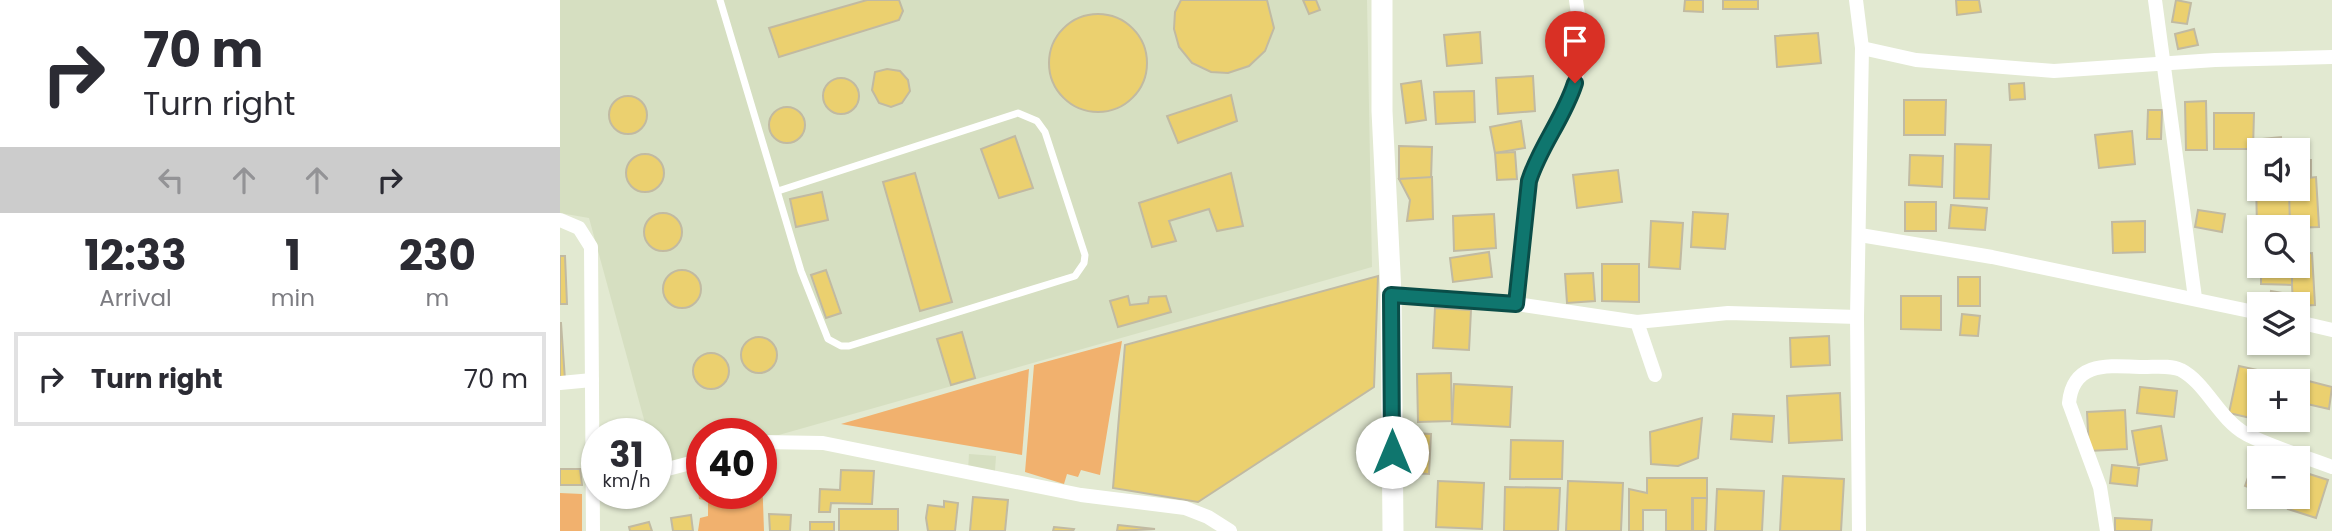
<!DOCTYPE html>
<html lang="en">
<head>
<meta charset="utf-8">
<style>
  :root { --surface:#fff; --page:#f2f2f3; --text:#2b2b33; --muted:#7c7c81; --line:#e1e1e2 }
  body { margin:0; font-family:Poppins,sans-serif; background:var(--page); color:var(--text); height:100vh; display:flex; flex-direction:column; font-size:26px; white-space:nowrap }
  * { box-sizing:border-box; margin:0 }
  p { font-size:23px; color:var(--muted) }
  .icon { flex:none; width:38px; height:38px; fill:none; stroke:currentColor; stroke-width:2; stroke-linecap:round; stroke-linejoin:round }
  .map { position:relative; flex:1; overflow:hidden }
  .drawer { display:flex; flex-direction:column; background:var(--surface); width:560px }
  .drawer>* { flex:none }
  .hud { background:#fff; color:var(--text); overflow:hidden }
  .controls { position:absolute; left:1687px; top:138px; display:grid; gap:14px }
  .controls a { display:grid; place-items:center; width:63px; height:63px; border-radius:0px; background:var(--surface); box-shadow:0 2px 5px #0004; font-size:35px }
  .speed { position:absolute; left:21px; top:418px; display:flex; gap:14px; font-size:35px; font-weight:700; text-align:center }
  .speed>* { display:grid; place-content:center; width:91px; height:91px; border-radius:50%; background:var(--surface); box-shadow:0 2px 5px #0004; line-height:1 }
  .speed small { font-size:18px; font-weight:400 }
  .speed .limit { border:10px solid #d22; background:#fff; color:#111 }
  .pin { position:absolute; display:grid; place-items:center; width:60px; height:60px; color:#fff; margin:-72px -30px; border-radius:50% 50% 50% 0; rotate:-45deg; box-shadow:0 0 7px #0007 }
  .pin .icon { rotate:45deg }
  .me { position:absolute; width:77px; margin:-38px; rotate:0deg; stroke-linejoin:round; filter:drop-shadow(0 0 5px #0008) }
  .turn { display:flex; align-items:center; gap:24px; height:147px; padding:0 28px; font-size:32px }
  .turn .icon { width:91px; height:91px; stroke-width:2.5 }
  .turn b { display:block; font-size:49px; line-height:60px }
  .lanes { display:flex; align-items:center; height:66px; padding:0 28px; background:#0003; justify-content:center; gap:35px; direction:ltr }
  .lanes .off { opacity:.35 }
  .eta { display:flex; justify-content:space-evenly; align-items:center; height:119px; text-align:center }
  .eta b { font-size:42px; font-weight:700; line-height:49px }
  ul { padding:0; list-style:none }
  li { display:flex; align-items:center; gap:21px; height:94px; margin:0 14px 10px; padding:0 14px; border:4px solid var(--line); border-radius:0px }
  li div { flex:1 }
  li b { display:block; font-size:26px }
  li em { font-style:normal }
  main { display:flex; flex:1; min-height:0 }
  .map>svg:first-child { display:block }
</style>
</head>
<body>
<main>
<section class="drawer">
<div class="hud">
<div class="turn"><svg class="icon" aria-label="right" viewBox="0 0 24 24"><path d="M7 20v-9h11M14 6l5 5-5 5"/></svg><div><b>70 m</b>Turn right</div></div>
<div class="lanes"><svg class="icon off" aria-label="left" viewBox="0 0 24 24"><path d="M17 20v-9H6M10 6l-5 5 5 5"/></svg><svg class="icon off" aria-label="ahead" viewBox="0 0 24 24"><path d="M12 20V5M6 11l6-6 6 6"/></svg><svg class="icon off" aria-label="ahead" viewBox="0 0 24 24"><path d="M12 20V5M6 11l6-6 6 6"/></svg><svg class="icon" aria-label="right" viewBox="0 0 24 24"><path d="M7 20v-9h11M14 6l5 5-5 5"/></svg></div>
</div>
<div class="eta">
<div><b>12:33</b><p>Arrival</p></div>
<div><b>1</b><p>min</p></div>
<div><b>230</b><p>m</p></div>
</div>
<ul>
<li><svg class="icon" aria-label="right" viewBox="0 0 24 24"><path d="M7 20v-9h11M14 6l5 5-5 5"/></svg><div><b>Turn right</b></div><em>70 m</em></li>
</ul>
</section>
<div class="map">
<svg width="1772" height="531" viewBox="0 0 1772 531">
  <rect width="100%" height="100%" fill="#e2e9d1"/>
  <g fill="#d6dfc1">
    <polygon points="0,0 807,0 812,267 201,440 201,434 142,434 142,458 98,470 96,434 88,434 29,218 0,213"/>
    <polygon points="409,454 436,456 435,471 408,470"/>
  </g>
  <g fill="#f1b16e">
    <polygon points="562,341 540,475 521,470 518,477 507,474 504,484 465,472 474,365"/>
    <polygon points="469,369 462,455 281,424"/>
    <polygon points="201,445 204,531 138,531 140,518 148,516 148,501 139,499 135,464 142,462 142,494 201,494"/>
    <polygon points="0,493 22,494 22,531 0,531"/>
  </g>
  <g fill="#ebd06f" stroke="#c1baa2" stroke-width="2">
    <polygon points="307,0 339,0 343,11 339,20 219,57 209,28"/>
    <polygon points="621,0 707,0 714,28 705,51 689,66 668,73 651,72 632,63 619,47 614,29 615,12"/>
    <polygon points="743,0 756,0 760,10 749,14"/>
    <polygon points="1125,0 1143,0 1143,12 1124,11"/>
    <rect x="1163" y="0" width="35" height="9"/>
    <polygon points="1396,0 1419,0 1421,12 1397,15"/>
    <polygon points="1616,0 1631,3 1627,24 1612,22"/>
    <circle cx="538" cy="63" r="49"/>
    <polygon points="1634,29 1638,45 1618,49 1615,34"/>
    <polygon points="920,32 922,63 887,66 884,35"/>
    <polygon points="1258,33 1261,63 1217,67 1215,36"/>
    <polygon points="327,69 340,71 348,80 350,91 342,103 331,107 319,103 312,90 315,72"/>
    <polygon points="973,76 975,111 938,114 936,78"/>
    <circle cx="281" cy="96" r="18"/>
    <polygon points="861,81 866,120 846,123 841,84"/>
    <polygon points="1464,83 1465,99 1450,100 1449,84"/>
    <polygon points="914,91 915,122 876,124 874,92"/>
    <polygon points="671,95 677,121 618,143 607,116"/>
    <circle cx="68" cy="115" r="19"/>
    <polygon points="1344,100 1386,100 1385,135 1344,135"/>
    <polygon points="1646,101 1647,150 1626,150 1625,102"/>
    <circle cx="227" cy="125" r="18"/>
    <polygon points="1588,110 1602,110 1601,139 1587,139"/>
    <polygon points="1654,113 1694,113 1693,149 1654,149"/>
    <polygon points="961,121 965,148 935,153 930,127"/>
    <polygon points="1572,131 1575,164 1539,168 1535,135"/>
    <polygon points="455,136 473,188 439,198 421,149"/>
    <polygon points="1721,137 1722,150 1704,150 1703,139"/>
    <polygon points="1395,144 1431,145 1429,199 1394,198"/>
    <polygon points="839,146 872,147 871,180 839,179"/>
    <polygon points="955,152 957,179 937,180 935,153"/>
    <circle cx="85" cy="173" r="19"/>
    <polygon points="1350,155 1383,156 1382,187 1349,185"/>
    <rect x="1738" y="160" width="13" height="20"/>
    <polygon points="1058,170 1062,202 1017,208 1013,175"/>
    <polygon points="355,173 392,302 360,311 323,182"/>
    <polygon points="671,173 683,226 657,231 649,209 609,221 616,241 592,247 579,203"/>
    <polygon points="872,177 873,219 847,221 850,200 839,179"/>
    <polygon points="1756,177 1759,227 1730,228 1728,189 1738,189 1738,179"/>
    <polygon points="1696,180 1699,180 1699,189 1729,189 1730,228 1697,228"/>
    <polygon points="262,192 268,220 236,227 230,199"/>
    <rect x="1345" y="202" width="31" height="29"/>
    <polygon points="1391,205 1427,208 1425,230 1389,228"/>
    <polygon points="1638,210 1665,214 1662,232 1635,227"/>
    <polygon points="1133,212 1168,214 1165,249 1131,247"/>
    <circle cx="103" cy="232" r="19"/>
    <polygon points="934,214 936,248 894,251 893,216"/>
    <polygon points="1091,221 1123,223 1120,269 1089,267"/>
    <polygon points="1585,221 1585,252 1553,253 1552,222"/>
    <polygon points="929,252 932,277 893,282 890,258"/>
    <polygon points="1752,253 1755,305 1738,306 1733,304 1731,266 1738,266 1738,254"/>
    <polygon points="0,256 5,256 7,304 0,304"/>
    <polygon points="1042,264 1079,264 1079,302 1042,301"/>
    <polygon points="1701,266 1732,266 1732,285 1701,284"/>
    <polygon points="266,270 281,313 266,318 251,275"/>
    <circle cx="122" cy="289" r="19"/>
    <polygon points="1033,273 1035,301 1007,303 1005,274"/>
    <polygon points="818,276 814,387 638,502 553,488 565,345"/>
    <rect x="1398" y="277" width="22" height="29"/>
    <polygon points="1711,291 1728,294 1726,304 1709,304"/>
    <polygon points="568,296 570,305 588,303 589,297 606,296 611,312 558,327 550,301"/>
    <polygon points="1341,296 1381,296 1381,330 1341,329"/>
    <polygon points="875,308 911,310 909,350 873,348"/>
    <polygon points="1402,314 1420,316 1418,336 1400,335"/>
    <polygon points="0,323 1,323 5,380 0,380"/>
    <polygon points="402,332 415,378 391,385 377,339"/>
    <polygon points="1269,336 1270,365 1231,367 1230,338"/>
    <circle cx="199" cy="355" r="18"/>
    <circle cx="151" cy="371" r="18"/>
    <polygon points="1679,366 1711,373 1709,382 1699,382 1699,420 1669,413"/>
    <polygon points="891,373 892,421 858,422 857,374"/>
    <polygon points="1733,377 1772,387 1769,409 1738,402 1738,382 1732,382"/>
    <polygon points="894,384 952,387 950,427 892,424"/>
    <polygon points="1580,387 1617,391 1614,417 1577,413"/>
    <polygon points="1280,393 1282,440 1229,443 1227,396"/>
    <polygon points="1565,410 1567,449 1529,451 1527,412"/>
    <polygon points="1173,414 1214,416 1212,442 1171,439"/>
    <polygon points="1142,418 1138,458 1118,466 1091,464 1090,432"/>
    <polygon points="1601,426 1607,460 1578,465 1572,431"/>
    <polygon points="850,433 871,434 869,474 848,473"/>
    <polygon points="951,440 1003,441 1002,479 950,479"/>
    <polygon points="1696,455 1706,458 1699,458 1699,491 1685,486"/>
    <polygon points="1552,465 1579,468 1577,486 1550,483"/>
    <polygon points="0,469 20,469 22,485 0,485"/>
    <polygon points="281,470 314,471 312,504 271,503 270,512 259,512 260,489 280,490"/>
    <polygon points="1740,471 1768,480 1756,518 1728,509 1732,497 1738,497"/>
    <polygon points="1223,476 1284,479 1281,531 1220,531"/>
    <polygon points="1087,478 1147,478 1147,498 1132,498 1132,531 1106,531 1106,510 1083,510 1083,531 1069,531 1069,489 1087,493"/>
    <polygon points="878,481 924,483 922,529 876,527"/>
    <polygon points="1008,481 1063,483 1061,531 1006,531"/>
    <polygon points="945,487 1000,488 998,531 944,531"/>
    <polygon points="1157,489 1204,491 1202,531 1155,531"/>
    <polygon points="413,497 448,500 445,531 410,531"/>
    <polygon points="1133,498 1147,498 1146,531 1133,531"/>
    <polygon points="384,501 398,503 395,531 368,531 366,518 368,505 384,507"/>
    <rect x="279" y="509" width="59" height="22"/>
    <polygon points="209,514 231,515 230,531 210,531"/>
    <polygon points="131,515 133,531 113,531 111,518"/>
    <polygon points="1555,518 1592,520 1591,531 1555,531"/>
    <polygon points="89,522 92,531 70,531 69,527"/>
    <rect x="250" y="522" width="24" height="9"/>
    <polygon points="558,525 595,529 557,531"/>
    <polygon points="494,527 514,529 513,531 493,531"/>
  </g>
  <g fill="none" stroke-linecap="round" stroke-linejoin="round">
    <polyline stroke="#fff" stroke-width="7" points="160,0 241,271 268,339 281,346 289,346 515,276 524,263 525,255 485,132 477,121 458,113 218,191"/>
    <g stroke="#fff" stroke-width="14">
      <polyline points="1296,0 1302,48 1297,317 1299,531"/>
      <polyline points="1595,0 1635,298"/>
      <polyline points="1302,48 1356,60 1494,71 1655,60 1772,57"/>
      <polyline points="0,220 19,228 31,247 33,531"/>
      <polyline points="1300,235 1432,257 1699,313"/>
      <polyline points="831,294 956,304 1077,322 1168,313 1297,317"/>
      <polyline points="956,304 969,181 1010,97 1019,68 1022,43 1016,0"/>
      <polyline points="1077,322 1095,375"/>
      <polyline points="1738,322 1772,330"/>
      <polyline points="0,383 32,380"/>
      <polyline points="201,442 263,443 521,495 625,508 648,517 670,531"/>
      <polyline points="96,472 142,460"/>
      <path d="M1547,531L1540,487L1509,403C1513,360 1550,366 1584,367C1596,367 1610,365 1621,370C1646,383 1659,419 1686,434C1713,448 1744,456 1772,467"/>
    </g>
    <polyline stroke="#fff" stroke-width="21" points="822,0 822,111 831,294 833,531"/>
  </g>
  <g fill="none" stroke-linecap="round" stroke-linejoin="round">
    <defs>
      <path id="route" d="M832,452L831,295L956,304L969,181C980,146 1004,118 1015,83"/>
    </defs>
    <use href="#route" stroke="#0a4d48" stroke-width="18"/>
    <use href="#route" stroke="#0f766e" stroke-width="12"/>
  </g>
</svg>
<div class="controls">
<a><svg class="icon" aria-label="sound" viewBox="0 0 24 24"><path d="M4 9h4l5-4v14l-5-4H4zM17 9q2 3 0 6"/></svg></a>
<a><svg class="icon" aria-label="search" viewBox="0 0 24 24"><circle cx="10" cy="10" r="6"/><path d="M15 15l6 6"/></svg></a>
<a><svg class="icon" aria-label="layers" viewBox="0 0 24 24"><path d="M12 4l9 5-9 5-9-5zM3 14l9 5 9-5"/></svg></a>
<a>+</a>
<a>−</a>
</div>
<div class="speed"><div>31<small>km/h</small></div><div class="limit">40</div></div>
<div class="pin" style="left:1015px;top:83px;background:#d93025"><svg class="icon" aria-label="arrive" viewBox="0 0 24 24"><path d="M6 21V4h12l-3 4 3 4H6"/></svg></div>
<svg class="me" style="left:832px;top:452px" viewBox="-20 -20 40 40"><circle r="19" fill="#fff"/><path d="M0-13L10 11 0 6-10 11z" fill="#0f766e"/></svg>
</div>
</main>
</body>
</html>
